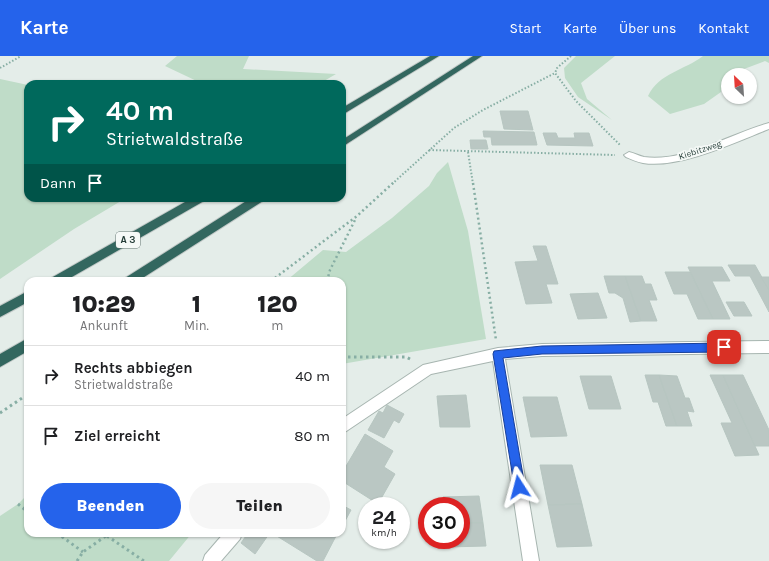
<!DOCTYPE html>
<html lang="de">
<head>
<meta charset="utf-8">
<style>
  :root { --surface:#fff; --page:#f6f6f6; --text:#202124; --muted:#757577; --line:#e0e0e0; --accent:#2563eb }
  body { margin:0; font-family:Karla,sans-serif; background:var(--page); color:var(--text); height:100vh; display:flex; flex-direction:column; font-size:15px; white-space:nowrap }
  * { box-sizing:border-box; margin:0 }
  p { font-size:13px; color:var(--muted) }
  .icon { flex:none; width:22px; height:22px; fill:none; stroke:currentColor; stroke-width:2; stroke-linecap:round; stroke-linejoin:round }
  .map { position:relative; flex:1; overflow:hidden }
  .details { position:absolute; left:24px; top:221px; width:322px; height:260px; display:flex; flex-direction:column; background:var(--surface); border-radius:12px; box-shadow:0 1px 3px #0004 }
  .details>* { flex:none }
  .top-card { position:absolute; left:24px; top:24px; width:322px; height:122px; border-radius:12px; box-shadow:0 1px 3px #0004; background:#00695c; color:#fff; overflow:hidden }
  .needle { width:26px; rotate:335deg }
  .controls { position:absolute; left:721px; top:12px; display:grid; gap:8px }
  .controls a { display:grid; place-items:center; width:36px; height:36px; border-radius:50%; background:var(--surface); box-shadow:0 1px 3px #0004; font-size:20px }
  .speed { position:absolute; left:358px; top:441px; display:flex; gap:8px; font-size:20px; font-weight:700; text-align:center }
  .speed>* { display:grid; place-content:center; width:52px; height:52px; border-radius:50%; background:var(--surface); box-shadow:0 1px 3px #0004; line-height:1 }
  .speed small { font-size:10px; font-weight:400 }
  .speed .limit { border:6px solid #d22; background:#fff; color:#111 }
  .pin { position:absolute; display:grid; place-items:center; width:34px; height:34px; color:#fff; margin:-17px; border-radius:8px; box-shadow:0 2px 6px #0006 }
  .me { position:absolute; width:44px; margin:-22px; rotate:351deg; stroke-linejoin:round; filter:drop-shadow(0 0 3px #0008) }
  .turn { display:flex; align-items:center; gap:14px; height:84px; padding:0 16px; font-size:18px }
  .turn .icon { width:52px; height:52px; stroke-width:2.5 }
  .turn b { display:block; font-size:28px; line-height:34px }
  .then { display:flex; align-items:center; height:38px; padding:0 16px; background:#0003; gap:8px; font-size:15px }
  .eta { display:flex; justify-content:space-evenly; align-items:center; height:68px; text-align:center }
  .eta b { font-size:24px; font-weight:800; line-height:28px }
  .button { display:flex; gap:8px; margin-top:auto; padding:8px 16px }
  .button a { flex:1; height:46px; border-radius:24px; background:var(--accent); color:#fff; font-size:16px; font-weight:800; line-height:46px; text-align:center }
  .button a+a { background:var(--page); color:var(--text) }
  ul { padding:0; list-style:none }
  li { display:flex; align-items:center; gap:12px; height:60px; padding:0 16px; border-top:1px solid var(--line) }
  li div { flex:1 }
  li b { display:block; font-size:15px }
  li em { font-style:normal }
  header { display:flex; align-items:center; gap:24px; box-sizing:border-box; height:56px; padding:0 20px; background:var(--accent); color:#fff }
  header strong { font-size:19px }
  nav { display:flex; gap:22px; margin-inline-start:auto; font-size:14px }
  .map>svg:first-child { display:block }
</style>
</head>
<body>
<header>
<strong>Karte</strong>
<nav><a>Start</a><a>Karte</a><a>Über uns</a><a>Kontakt</a></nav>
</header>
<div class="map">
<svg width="769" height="505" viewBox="0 0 769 505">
  <rect width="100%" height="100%" fill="#e4ede9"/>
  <g fill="#bfdcc8">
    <polygon points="177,0 249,0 243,13 336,18 319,28 203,28 165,10"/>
    <polygon points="576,0 615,0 581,27 587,43 612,64 578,41 565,22 564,12"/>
    <path d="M703,0H769V7L765,5L728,19L725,21L721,36L704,48L670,58L648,40C659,17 685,14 703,0Z"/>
    <polygon points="0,23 28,29 28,142 126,142 74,173 0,223"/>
    <polygon points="448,106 468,175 486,283 342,308 342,225 286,225 323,194 346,196 392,162 429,130 437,117"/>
    <polygon points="28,438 28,477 192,477 169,505 0,505 0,460 18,448"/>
  </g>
  <g fill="#bac7c3" stroke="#b7c6c1">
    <polygon points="500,55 528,55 533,74 504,73"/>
    <polygon points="483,75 534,76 537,89 492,89 491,81 484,81"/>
    <polygon points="543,77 556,77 558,82 575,82 574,77 589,77 593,90 547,89"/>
    <polygon points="470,84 486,84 488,93 471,93"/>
    <polygon points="533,190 546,190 558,228 546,228 552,247 526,248 515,206 538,205"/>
    <polygon points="728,209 755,209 769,234 769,256 750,220 735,220"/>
    <polygon points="688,211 722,211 730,225 712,225 730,263 713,263"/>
    <polygon points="665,216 690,216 713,263 698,263 687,238 674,238"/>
    <polygon points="604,220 625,220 641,265 630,266 623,242 615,237 609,237"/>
    <polygon points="625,220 642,220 645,228 651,228 657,244 649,244 657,265 641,265"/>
    <polygon points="761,221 769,221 769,234"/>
    <polygon points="598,237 607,262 578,263 570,238"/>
    <polygon points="726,246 744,246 752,260 734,260"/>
    <polygon points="645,319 659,319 677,370 666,370 658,346 653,346"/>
    <polygon points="659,319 677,320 685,342 689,342 694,356 687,355 692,370 677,370"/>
    <polygon points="710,319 723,319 759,399 735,400 721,367 732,367"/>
    <polygon points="723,319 743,319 769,374 769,390 755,390"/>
    <polygon points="580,320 611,320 621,353 589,353"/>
    <polygon points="466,339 470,371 440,371 437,340"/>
    <polygon points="523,341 557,341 567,380 531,381"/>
    <polygon points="387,349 404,358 399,367 394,364 384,382 368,374 379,355 383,357"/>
    <polygon points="365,378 393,395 384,411 395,418 378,448 342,425 342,417"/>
    <polygon points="540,409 572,409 582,448 548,449"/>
    <polygon points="479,440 483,467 461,467 461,450 443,450 443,441"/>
    <polygon points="582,448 592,490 557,491 548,449"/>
    <polygon points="342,449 351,454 344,467 342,466"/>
    <polygon points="461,467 483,467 486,490 447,491 447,484 461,484"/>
    <polygon points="248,477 269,478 255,498 241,487"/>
    <polygon points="272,477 331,477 336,480 323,505 317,505"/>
  </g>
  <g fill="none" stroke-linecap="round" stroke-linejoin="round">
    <defs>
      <g id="minor">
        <path d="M769,67V73C736,86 679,113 643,107C637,106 631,103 626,101L624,99L629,96C634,97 639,100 644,101C683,107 732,77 769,67Z"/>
        <polygon points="769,285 769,297 542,300 505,303 539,505 523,505 493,305 431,318 342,378 342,363 423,309 498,292 542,288"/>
        <polygon points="224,477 242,477 240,483 221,505 203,505 205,499"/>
      </g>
      <g id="motorway">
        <polygon points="430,0 439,0 342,59 342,52"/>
        <polygon points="473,0 482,0 342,91 342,84"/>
        <polygon points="192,142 205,142 204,145 65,225 49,225 51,222"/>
        <polygon points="251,142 264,142 263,145 138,225 123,225 125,222"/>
        <polygon points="28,235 28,246 0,261 0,250"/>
        <polygon points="28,282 28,295 0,311 0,298"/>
      </g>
    </defs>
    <use href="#minor" stroke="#a7b5b0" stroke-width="2"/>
    <use href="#motorway" stroke="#c2c9c7" stroke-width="2"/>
    <g stroke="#87aea4" stroke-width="2" stroke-dasharray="1.5 2" stroke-linecap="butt">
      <polyline points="571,0 557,12 555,17 576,45 621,90"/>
      <polyline points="0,12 21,0"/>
      <polyline points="429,94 615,99"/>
      <polyline points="468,96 473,128"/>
      <polyline points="392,128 454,72 483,54 555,17"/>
    </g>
    <g stroke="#87aea4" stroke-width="2.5" stroke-dasharray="2 3" stroke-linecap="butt">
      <polyline points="473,127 496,284"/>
      <polyline points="271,225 357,160 393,127"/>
      <polyline points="327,225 330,214 356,162"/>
    </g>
    <g stroke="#87aea4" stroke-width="3" stroke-dasharray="2.5 3.5" stroke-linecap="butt">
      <polyline points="342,301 406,301 412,304"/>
      <polyline points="0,357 28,338"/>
      <polyline points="18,448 28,456"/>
      <polyline points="57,477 83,496"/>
      <polyline points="107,480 144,505"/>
      <polyline points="77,505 83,496 110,477"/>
    </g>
    <use href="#minor" fill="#fff" fill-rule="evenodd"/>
    <use href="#motorway" fill="#33675f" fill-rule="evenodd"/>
  </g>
  <polygon fill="#2563eb" stroke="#184099" points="724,287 727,288 729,291 727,294 724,296 542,298 503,302 525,431 523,435 519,437 515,435 493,298 494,295 542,290"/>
  <g text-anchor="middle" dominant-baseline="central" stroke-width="3.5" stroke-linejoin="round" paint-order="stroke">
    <g font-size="9" fill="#253d38" stroke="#f5f9f7">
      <text transform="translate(700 94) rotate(-18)">Kiebitzweg</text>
    </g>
    <rect fill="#f5f9f7" stroke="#637571" stroke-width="1" x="116" y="176" width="24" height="16" rx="3"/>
    <g font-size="10" font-weight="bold" fill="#253d38">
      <text x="128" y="184">A 3</text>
    </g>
  </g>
</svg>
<div class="controls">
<a><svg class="needle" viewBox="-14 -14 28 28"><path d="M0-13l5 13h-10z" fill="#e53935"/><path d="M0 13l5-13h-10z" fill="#757577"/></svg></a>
</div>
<div class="speed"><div>24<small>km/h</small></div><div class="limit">30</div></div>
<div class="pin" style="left:724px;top:291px;background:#d93025"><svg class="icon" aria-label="arrive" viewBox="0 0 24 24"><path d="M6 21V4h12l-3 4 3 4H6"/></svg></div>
<svg class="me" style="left:519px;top:431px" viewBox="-20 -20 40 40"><path d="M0-17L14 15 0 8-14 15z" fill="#2563eb" stroke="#fff" stroke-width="4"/></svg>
<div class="top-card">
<div class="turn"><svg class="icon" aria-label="right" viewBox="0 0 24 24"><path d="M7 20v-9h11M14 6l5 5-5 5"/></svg><div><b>40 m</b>Strietwaldstraße</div></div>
<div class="then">Dann<svg class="icon" aria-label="arrive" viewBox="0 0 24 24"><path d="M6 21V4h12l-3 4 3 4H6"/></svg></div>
</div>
<section class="details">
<div class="eta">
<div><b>10:29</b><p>Ankunft</p></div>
<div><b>1</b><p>Min.</p></div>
<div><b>120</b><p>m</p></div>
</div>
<ul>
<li><svg class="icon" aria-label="right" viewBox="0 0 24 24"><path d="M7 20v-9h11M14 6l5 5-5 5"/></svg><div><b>Rechts abbiegen</b><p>Strietwaldstraße</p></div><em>40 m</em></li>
<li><svg class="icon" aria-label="arrive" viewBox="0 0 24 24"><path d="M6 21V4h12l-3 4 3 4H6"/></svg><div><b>Ziel erreicht</b></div><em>80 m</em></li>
</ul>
<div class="button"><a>Beenden</a><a>Teilen</a></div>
</section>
</div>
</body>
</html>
